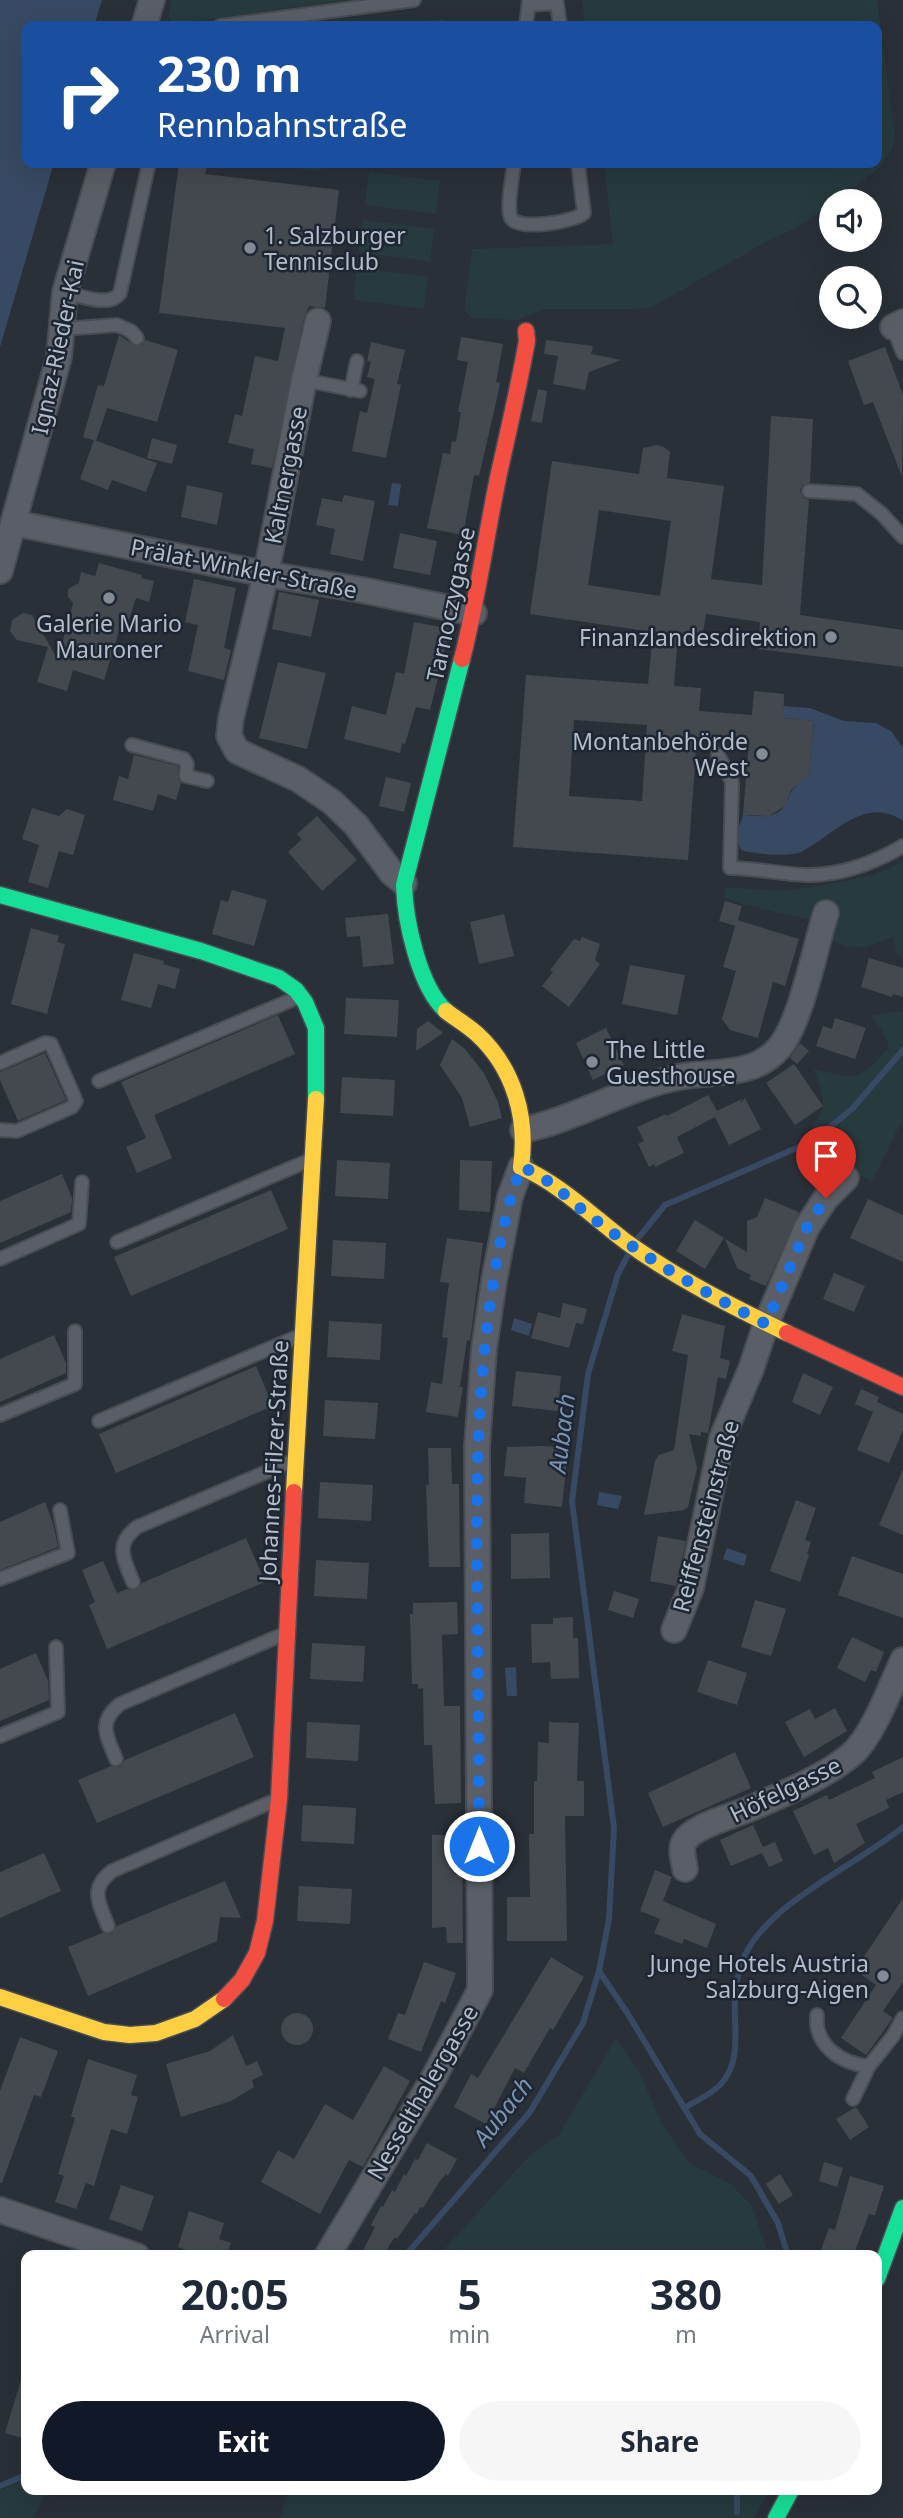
<!DOCTYPE html>
<html lang="en">
<head>
<meta charset="utf-8">
<style>
  :root { --surface:#fff; --page:#f6f6f7; --text:#1f2937; --muted:#747a83; --accent:#111827 }
  body { margin:0; font-family:"Noto Sans",sans-serif; background:var(--page); color:var(--text); height:100vh; display:flex; flex-direction:column; font-size:26px; white-space:nowrap }
  * { box-sizing:border-box; margin:0 }
  p { font-size:23px; color:var(--muted) }
  .icon { flex:none; width:38px; height:38px; fill:none; stroke:currentColor; stroke-width:2; stroke-linecap:round; stroke-linejoin:round }
  .map { position:relative; flex:1; overflow:hidden }
  .sheet { position:absolute; left:21px; top:2250px; width:861px; height:245px; display:flex; flex-direction:column; background:var(--surface); border-radius:14px; box-shadow:0 7px 28px #0002 }
  .sheet>* { flex:none }
  .hud { position:absolute; left:21px; top:21px; width:861px; height:147px; border-radius:14px; box-shadow:0 7px 28px #0002; background:#1a4fa0; color:#fff; overflow:hidden }
  .fabs { position:absolute; left:819px; top:189px; display:grid; gap:14px }
  .fabs a { display:grid; place-items:center; width:63px; height:63px; border-radius:50%; background:var(--surface); box-shadow:0 7px 28px #0002; font-size:35px }
  .pin { position:absolute; display:grid; place-items:center; width:60px; height:60px; color:#fff; margin:-72px -30px; border-radius:50% 50% 50% 0; rotate:-45deg; box-shadow:0 0 7px #0007 }
  .pin .icon { rotate:45deg }
  .me { position:absolute; width:77px; margin:-38px; rotate:0deg; stroke-linejoin:round; filter:drop-shadow(0 0 5px #0008) }
  .turn { display:flex; align-items:center; gap:24px; height:147px; padding:0 21px; font-size:32px }
  .turn .icon { width:91px; height:91px; stroke-width:2.5 }
  .turn b { display:block; font-size:49px; line-height:60px }
  .eta { display:flex; justify-content:space-evenly; align-items:center; height:119px; text-align:center }
  .eta b { font-size:42px; font-weight:700; line-height:49px }
  .primary-button { display:flex; gap:14px; margin-top:auto; padding:14px 21px }
  .primary-button a { flex:1; height:80px; border-radius:42px; background:var(--accent); color:#fff; font-size:28px; font-weight:700; line-height:80px; text-align:center }
  .primary-button a+a { background:var(--page); color:var(--text) }
  .map>svg:first-child { display:block }
</style>
</head>
<body>
<div class="map">
<svg width="903" height="2518" viewBox="0 0 903 2518">
  <rect width="100%" height="100%" fill="#2a3038"/>
  <g fill="#273a3e">
    <polygon points="172,0 346,0 176,24 172,23 168,16"/>
    <polygon points="582,0 877,0 895,136 892,149 879,168 797,228 771,239 652,307 639,309 544,309 517,320 472,318 465,311 465,303 472,249 613,244 604,163 877,163 877,26 585,26"/>
    <polygon points="443,19 444,26 386,26"/>
    <polygon points="260,163 321,163 320,171"/>
    <polygon points="369,172 440,181 436,214 365,205"/>
    <polygon points="363,220 434,229 430,262 359,252"/>
    <polygon points="357,267 428,277 424,309 353,300"/>
    <path d="M903,862V957L896,953L893,937C884,939 875,945 865,947C845,950 821,937 811,920L742,904L723,897L726,887L780,891L813,887L873,875Z"/>
    <path d="M892,1012H903V1118L872,1181L832,1165L816,1154L812,1126C831,1105 821,1094 814,1069C857,1079 858,1083 889,1047L883,1032L871,1016Z"/>
    <polygon points="616,2038 640,2073 661,2122 689,2163 732,2185 752,2206 769,2256 438,2256 529,2156 558,2136"/>
    <polygon points="26,2480 26,2490 47,2490 33,2518 0,2518 0,2490"/>
    <polygon points="288,2490 770,2490 754,2518 280,2518"/>
  </g>
  <g fill="#384963">
    <polygon points="0,0 102,0 94,26 26,26 26,163 54,163 0,347"/>
    <polygon points="392,483 401,484 398,506 388,505"/>
    <path d="M783,706L810,708L844,721L876,723L891,731L903,748V821C866,794 832,836 801,852C789,857 753,854 741,850L736,836L743,815C757,816 776,820 785,805C788,800 789,794 793,789C798,783 805,780 809,773L814,721L783,718Z"/>
    <polygon points="514,1318 532,1324 529,1336 511,1330"/>
    <polygon points="599,1492 622,1496 618,1509 597,1505"/>
    <polygon points="727,1548 747,1555 744,1566 723,1559"/>
    <polygon points="516,1667 517,1696 507,1696 505,1668"/>
  </g>
  <g fill="none" stroke-linecap="round" stroke-linejoin="round">
    <g stroke="#384963" stroke-width="6">
      <polyline points="639,1237 665,1205 813,1141 852,1109 903,1050"/>
      <polyline points="599,1971 628,2014 700,2134 751,2176 778,2223 788,2256"/>
      <path d="M684,2108C696,2101 710,2095 720,2085C743,2061 733,2027 735,1997C735,1985 740,1966 745,1955C770,1902 858,1864 903,1827"/>
      <polyline points="405,2256 530,2112 583,2023 599,1971 609,1919 614,1828 572,1501 588,1374 618,1274 628,1255"/>
      <polyline points="0,2486 26,2475"/>
      <polyline points="737,2512 737,2490"/>
    </g>
  </g>
  <g fill="#444950" fill-rule="evenodd">
    <polygon points="179,163 208,163 205,174 339,190 325,308 309,306 304,318 272,468 251,464 254,449 228,443 235,414 242,416 255,356 278,361 285,328 159,313"/>
    <polygon points="119,335 135,346 142,345 145,340 178,350 157,422 107,408 96,441 83,437 98,385 104,386"/>
    <polygon points="461,337 503,344 496,382 500,383 497,398 479,476 474,475 463,535 427,528 443,453 450,454 452,441 456,442 461,412 458,412 468,362 457,360"/>
    <polygon points="546,340 593,346 591,354 621,360 589,372 585,390 553,384 558,356 544,354"/>
    <polygon points="371,342 405,350 397,384 401,385 386,458 352,451 360,411 367,413 375,379 367,377 371,362 367,361"/>
    <polygon points="885,347 903,395 902,477 873,402 864,405 848,361"/>
    <polygon points="538,389 547,391 542,423 531,421"/>
    <path d="M771,416L813,419L810,482L802,486L800,491L804,498L809,500L800,615L903,630V667L758,649L760,622L706,614L702,639L678,636L674,686L701,688L699,711L752,715L754,691L784,694L783,718L814,721L809,773L806,778L791,790L785,806L769,816L743,815L749,741L697,737L688,860L513,847L526,675L648,684L653,632L530,614L552,461L639,474L643,448L657,445L664,447L670,452L667,478L724,486L711,579L762,585ZM599,510L671,521L660,596L588,585ZM574,720L647,725L642,801L569,796Z"/>
    <polygon points="152,438 177,445 172,464 147,458"/>
    <polygon points="94,440 157,463 146,492 112,480 108,490 80,479"/>
    <polygon points="187,485 223,493 217,525 181,517"/>
    <polygon points="344,495 375,501 363,561 330,554 335,529 316,525 322,498 342,502"/>
    <polygon points="400,533 437,541 430,575 393,568"/>
    <polygon points="99,563 142,575 141,578 154,581 149,602 136,598 125,632 119,631 104,680 73,670 67,691 37,682 48,647 17,640 10,631 12,620 23,613 32,615 58,660 73,603 68,597 68,589 79,583 81,572 95,576"/>
    <polygon points="194,579 236,588 224,648 231,650 224,680 188,671 198,625 185,622"/>
    <polygon points="279,592 319,600 311,637 272,629"/>
    <polygon points="414,622 450,629 430,710 416,707 405,744 402,743 400,753 344,739 352,706 386,715 396,672 404,674"/>
    <polygon points="278,662 326,673 307,749 259,738"/>
    <polygon points="134,755 178,766 178,779 181,783 176,800 158,794 153,811 113,800 119,776 128,779"/>
    <polygon points="386,777 411,783 404,812 379,806"/>
    <polygon points="32,808 59,816 67,809 85,815 73,855 59,851 48,888 28,882 39,845 22,839"/>
    <polygon points="317,816 357,860 322,891 288,852 302,839 297,834"/>
    <polygon points="232,890 267,900 254,946 212,934 221,900 228,902"/>
    <polygon points="725,901 742,906 736,926 719,921"/>
    <polygon points="388,914 394,964 363,967 360,936 347,937 345,918"/>
    <polygon points="504,914 514,956 479,964 470,922"/>
    <polygon points="737,920 799,939 785,986 773,982 758,1038 730,1030 722,1019 736,971 723,967"/>
    <polygon points="31,928 59,936 57,942 65,944 47,1014 11,1004"/>
    <polygon points="582,937 600,944 595,960 600,964 569,1007 542,986 553,972 550,970 574,939 580,941"/>
    <polygon points="134,953 164,961 163,964 180,969 175,989 158,984 151,1008 121,1000"/>
    <polygon points="869,958 903,968 903,997 893,994 892,997 861,987"/>
    <polygon points="630,965 685,975 677,1015 622,1004"/>
    <polygon points="346,998 399,1000 397,1037 344,1034"/>
    <polygon points="278,1015 295,1054 154,1115 172,1158 137,1173 126,1147 146,1138 121,1082"/>
    <polygon points="835,1018 866,1028 855,1059 816,1046 823,1026 832,1029"/>
    <polygon points="428,1021 443,1033 416,1051 417,1029"/>
    <polygon points="606,1028 624,1065 593,1080 576,1043"/>
    <polygon points="452,1039 465,1049 484,1073 498,1102 502,1118 470,1127 462,1098 440,1065"/>
    <polygon points="800,1043 809,1051 797,1064 790,1058"/>
    <polygon points="45,1053 66,1100 18,1121 0,1080 0,1072"/>
    <polygon points="794,1064 823,1106 795,1125 766,1083"/>
    <polygon points="342,1077 395,1080 393,1116 340,1113"/>
    <polygon points="708,1095 717,1111 742,1099 741,1103 745,1098 761,1129 729,1145 715,1117 677,1137 684,1153 655,1167 654,1164 649,1167 638,1144 644,1141 637,1127 666,1114 667,1116"/>
    <polygon points="337,1160 390,1163 388,1199 335,1196"/>
    <polygon points="460,1160 492,1161 490,1212 459,1210"/>
    <polygon points="62,1174 72,1198 71,1212 0,1243 0,1201"/>
    <polygon points="271,1190 288,1229 131,1296 114,1257"/>
    <polygon points="765,1198 799,1212 766,1286 749,1279 751,1275 737,1268 725,1239 747,1252 747,1221 757,1217"/>
    <polygon points="868,1199 903,1215 903,1262 850,1238"/>
    <polygon points="695,1220 724,1238 705,1269 676,1251"/>
    <polygon points="447,1238 483,1243 470,1341 467,1340 460,1387 463,1387 458,1417 426,1412 431,1382 442,1384 448,1338 442,1337 449,1283 440,1282"/>
    <polygon points="333,1240 386,1243 384,1279 331,1276"/>
    <polygon points="834,1273 865,1286 854,1312 823,1299"/>
    <polygon points="563,1303 587,1309 583,1324 576,1323 569,1348 531,1338 538,1312 560,1318"/>
    <polygon points="682,1314 725,1326 720,1358 730,1361 726,1379 718,1377 708,1433 701,1432 701,1436 689,1434 697,1468 688,1507 684,1510 644,1515 655,1461 659,1455 674,1450 688,1355 672,1351"/>
    <polygon points="329,1321 382,1324 380,1360 327,1357"/>
    <polygon points="54,1335 66,1363 66,1373 0,1402 0,1359"/>
    <polygon points="256,1366 273,1406 116,1473 99,1434"/>
    <polygon points="516,1371 561,1376 558,1411 512,1406"/>
    <polygon points="803,1373 833,1387 820,1415 792,1402"/>
    <polygon points="861,1389 879,1397 877,1402 903,1414 903,1430 889,1463 857,1450 873,1412 855,1404"/>
    <polygon points="325,1400 378,1403 375,1439 323,1436"/>
    <polygon points="543,1446 568,1448 562,1507 524,1503 526,1478 504,1476 507,1447"/>
    <polygon points="428,1448 451,1448 452,1484 459,1484 460,1567 429,1567 426,1485 429,1485"/>
    <polygon points="903,1469 903,1535 879,1525"/>
    <polygon points="320,1482 373,1485 371,1521 318,1518"/>
    <polygon points="796,1500 816,1508 805,1540 811,1542 807,1554 809,1555 800,1582 770,1571"/>
    <polygon points="45,1502 53,1523 58,1547 0,1570 0,1522"/>
    <polygon points="549,1533 550,1578 511,1579 511,1534"/>
    <polygon points="658,1536 686,1541 676,1586 650,1581"/>
    <polygon points="246,1538 265,1582 107,1649 89,1605 95,1602 82,1570 103,1561 117,1593 127,1589 136,1590 142,1583"/>
    <polygon points="852,1556 903,1574 903,1618 838,1595"/>
    <polygon points="316,1560 369,1563 367,1599 314,1596"/>
    <polygon points="614,1591 639,1599 633,1618 608,1610"/>
    <polygon points="755,1600 786,1609 771,1656 741,1647"/>
    <polygon points="457,1602 458,1634 442,1635 444,1706 460,1706 461,1803 435,1804 432,1745 424,1745 423,1688 418,1689 418,1684 412,1684 410,1614 413,1614 413,1603"/>
    <polygon points="573,1617 573,1638 578,1638 579,1678 551,1679 550,1662 532,1663 531,1624 553,1624 553,1618"/>
    <polygon points="852,1637 884,1652 876,1672 871,1670 865,1682 837,1668"/>
    <polygon points="312,1643 365,1646 363,1682 310,1679"/>
    <polygon points="36,1653 48,1681 49,1700 0,1721 0,1669"/>
    <polygon points="708,1660 747,1673 737,1705 697,1692"/>
    <polygon points="835,1708 847,1731 804,1757 785,1722 810,1709 815,1719"/>
    <polygon points="235,1713 254,1757 97,1823 78,1780 111,1766 120,1767 125,1760"/>
    <polygon points="307,1722 360,1725 358,1761 306,1758"/>
    <polygon points="549,1722 579,1723 577,1781 584,1781 584,1816 565,1816 567,1941 507,1941 507,1897 530,1897 529,1834 534,1834 534,1781 537,1781 538,1742 549,1743"/>
    <polygon points="735,1752 751,1788 663,1827 648,1793"/>
    <polygon points="903,1757 903,1792 886,1800 889,1808 856,1824 865,1843 834,1863 828,1848 814,1855 793,1811 827,1795 829,1800 875,1778 872,1772"/>
    <polygon points="303,1805 356,1808 354,1844 301,1841"/>
    <polygon points="753,1825 763,1847 775,1842 783,1861 769,1867 762,1853 731,1866 720,1840"/>
    <polygon points="432,1835 462,1835 463,1943 447,1943 446,1927 432,1928"/>
    <polygon points="44,1853 61,1891 0,1918 0,1872"/>
    <polygon points="655,1870 672,1877 663,1901 716,1924 707,1948 684,1939 682,1944 654,1933 660,1919 640,1911"/>
    <polygon points="225,1881 241,1918 220,1917 217,1941 88,1996 68,1947 102,1933 112,1934 117,1926"/>
    <polygon points="299,1886 352,1889 350,1924 297,1921"/>
    <polygon points="903,1898 903,1982 883,2011 893,2018 866,2055 841,2038 876,1985 855,1970"/>
    <polygon points="551,1957 584,1977 553,2030 550,2028 524,2073 515,2068 486,2124 454,2107 471,2074 478,2078"/>
    <polygon points="424,1962 456,1973 445,2003 441,2001 421,2052 388,2039 398,2013 405,2015"/>
    <circle cx="297" cy="2029" r="16"/>
    <polygon points="233,2035 246,2066 257,2061 263,2075 252,2080 254,2087 231,2101 181,2117 166,2064 210,2051"/>
    <polygon points="20,2037 58,2051 41,2097 34,2095 2,2183 0,2183 0,2091"/>
    <polygon points="88,2059 137,2075 131,2095 138,2097 127,2134 111,2129 94,2186 86,2183 76,2209 55,2202 64,2176 58,2174 75,2118 71,2116"/>
    <polygon points="384,2066 410,2081 363,2167 349,2160 320,2214 261,2182 278,2150 294,2159 325,2104 353,2120"/>
    <polygon points="856,2107 869,2127 850,2140 836,2119"/>
    <polygon points="427,2143 457,2159 448,2176 446,2174 440,2181 423,2208 420,2207 417,2214 415,2213 397,2239 395,2237 390,2244 384,2256 360,2256 375,2227 371,2225 381,2206 383,2207 392,2190 395,2192 404,2174 406,2176 415,2159 418,2160"/>
    <polygon points="824,2162 843,2168 837,2187 819,2181"/>
    <polygon points="780,2174 793,2195 779,2204 766,2184"/>
    <polygon points="850,2176 884,2186 875,2215 869,2214 853,2256 819,2256 829,2228 835,2230"/>
    <polygon points="121,2185 154,2196 142,2231 109,2219"/>
    <polygon points="189,2211 224,2223 219,2239 231,2243 226,2256 204,2256 178,2247"/>
    <polygon points="22,2377 26,2377 26,2439 5,2433"/>
  </g>
  <g fill="none" stroke-linecap="round" stroke-linejoin="round">
    <defs>
      <g id="lane">
        <polyline points="529,5 557,3 560,26"/>
        <polyline points="220,26 414,0"/>
        <polyline points="526,26 529,0"/>
        <path d="M514,163C513,175 506,208 511,218C518,231 575,222 584,213L578,163"/>
        <path d="M65,292C80,296 110,308 120,293L149,163"/>
        <polyline points="893,327 903,353"/>
        <polyline points="62,329 117,325 131,331 137,338"/>
        <polyline points="304,380 360,391"/>
        <polyline points="351,390 357,361"/>
        <polyline points="809,491 857,494 882,514 903,537"/>
        <polyline points="132,745 184,759 187,764 186,776 207,781"/>
        <path d="M718,755L732,782L730,868C755,868 780,874 805,875C840,876 874,863 903,846"/>
        <polyline points="0,1063 45,1043 51,1044 76,1101 72,1107 17,1131 0,1130"/>
        <polyline points="99,1081 301,996"/>
        <polyline points="117,1242 310,1160"/>
        <polyline points="0,1259 79,1224 82,1182"/>
        <polyline points="0,1415 75,1384 75,1331"/>
        <polyline points="99,1421 299,1336"/>
        <polyline points="0,1579 68,1553 60,1510"/>
        <path d="M133,1582C124,1559 114,1545 137,1527L292,1461"/>
        <polyline points="0,1736 58,1712 56,1647"/>
        <path d="M116,1759C107,1736 97,1723 120,1704L284,1634"/>
        <path d="M108,1926C99,1903 89,1889 112,1871L276,1800"/>
        <path d="M817,2015C814,2045 841,2064 869,2066L893,2036L903,2018"/>
        <polyline points="853,2099 869,2066"/>
      </g>
      <g id="street">
        <polyline points="144,26 152,0"/>
        <polyline points="318,321 304,380 266,574 231,718 229,736 237,751 298,779 332,802 356,825 392,873 404,883"/>
        <polyline points="893,327 903,322"/>
        <polyline points="14,523 266,574 362,590 474,613"/>
        <polyline points="0,571 59,357 65,292 103,163"/>
        <path d="M523,1130C577,1119 624,1088 679,1077C714,1070 753,1078 779,1048C801,1023 815,947 826,913"/>
        <polyline points="674,1630 691,1588 722,1438 751,1369 766,1324 807,1227 826,1198 846,1178"/>
        <path d="M685,1869C684,1861 680,1850 684,1842C692,1826 733,1816 749,1809C779,1796 829,1775 853,1753C873,1735 891,1686 903,1660"/>
        <polyline points="0,2210 137,2256"/>
        <polyline points="327,2256 433,2079 480,1990 477,1447 484,1349 494,1281 510,1197 521,1167"/>
      </g>
      <g id="fast">
        <polyline points="0,895 201,951 279,978 296,990 305,1002 316,1028 316,1099"/>
        <path d="M446,1011C419,987 405,920 404,885L462,659"/>
        <polyline points="877,2279 903,2208"/>
        <polyline points="776,2518 791,2490"/>
      </g>
      <g id="slow">
        <path d="M446,1011C456,1019 467,1025 477,1034C514,1068 528,1118 521,1167C560,1184 591,1215 625,1241C676,1278 731,1306 787,1333"/>
        <polyline points="294,1492 316,1099"/>
        <polyline points="0,1997 104,2032 130,2035 156,2033 195,2019 224,1999"/>
      </g>
      <g id="jam">
        <path d="M462,659C478,597 486,535 499,473C509,429 519,385 527,341L526,331"/>
        <polyline points="787,1333 903,1387"/>
        <polyline points="224,1999 242,1980 257,1953 265,1921 279,1799 294,1492"/>
      </g>
    </defs>
    <use href="#lane" stroke="#484c53" stroke-width="16"/>
    <use href="#street" stroke="#484c53" stroke-width="28"/>
    <use href="#fast" stroke="#484c53" stroke-width="19"/>
    <use href="#slow" stroke="#484c53" stroke-width="19"/>
    <use href="#jam" stroke="#484c53" stroke-width="19"/>
    <use href="#lane" stroke="#5a5e66" stroke-width="12"/>
    <use href="#street" stroke="#5a5e66" stroke-width="24"/>
    <use href="#fast" stroke="#16e098" stroke-width="16"/>
    <use href="#slow" stroke="#ffcf43" stroke-width="16"/>
    <use href="#jam" stroke="#f24e42" stroke-width="16"/>
  </g>
  <g fill="none" stroke-linecap="round" stroke-linejoin="round">
    <path stroke="#1a73e8" stroke-width="12" stroke-dasharray="0 21.6" d="M479,1846C479,1760 478,1673 477,1586C476,1494 477,1403 489,1311C496,1262 504,1213 521,1167C543,1175 557,1188 574,1203C591,1217 608,1230 626,1242C671,1273 717,1299 766,1324L807,1227L826,1198"/>
  </g>
  <g fill="#848b96" stroke="#1d2633" stroke-width="2.5">
    <circle cx="250" cy="248" r="7"/>
    <circle cx="109" cy="598" r="7"/>
    <circle cx="831" cy="637" r="7"/>
    <circle cx="762" cy="754" r="7"/>
    <circle cx="592" cy="1062" r="7"/>
    <circle cx="883" cy="1976" r="7"/>
  </g>
  <g text-anchor="middle" dominant-baseline="central" stroke-width="5" stroke-linejoin="round" paint-order="stroke">
    <g font-size="23" fill="#b4bcc9" stroke="#1d2633" text-anchor="end">
      <text x="264" y="235" text-anchor="start">1. Salzburger<tspan x="264" dy="26">Tennisclub</tspan></text>
      <text x="109" y="623" text-anchor="middle">Galerie Mario<tspan x="109" dy="26">Mauroner</tspan></text>
      <text x="817" y="637">Finanzlandesdirektion</text>
      <text x="748" y="741">Montanbehörde<tspan x="748" dy="26">West</tspan></text>
      <text x="606" y="1049" text-anchor="start">The Little<tspan x="606" dy="26">Guesthouse</tspan></text>
      <text x="869" y="1963">Junge Hotels Austria<tspan x="869" dy="26">Salzburg-Aigen</tspan></text>
    </g>
    <g font-size="23" fill="#b4bcc9" stroke="#1d2633">
      <text transform="translate(57 347) rotate(-78)">Ignaz-Rieder-Kai</text>
      <text transform="translate(285 475) rotate(-79)">Kaltnergasse</text>
      <text transform="translate(244 568) rotate(11)">Prälat-Winkler-Straße</text>
      <text transform="translate(450 604) rotate(-78)">Tarnoczygasse</text>
      <text transform="translate(273 1461) rotate(-87)">Johannes-Filzer-Straße</text>
      <text transform="translate(705 1516) rotate(-75)">Reiffensteinstraße</text>
      <text transform="translate(785 1789) rotate(-26)">Höfelgasse</text>
      <text transform="translate(422 2092) rotate(-60)">Nesselthalergasse</text>
    </g>
    <g font-size="24" font-style="italic" fill="#7c92b1" stroke="#1d2633">
      <text transform="translate(561 1433) rotate(-83)">Aubach</text>
      <text transform="translate(502 2111) rotate(-52)">Aubach</text>
    </g>
  </g>
</svg>
<div class="fabs">
<a><svg class="icon" aria-label="sound" viewBox="0 0 24 24"><path d="M4 9h4l5-4v14l-5-4H4zM17 9q2 3 0 6"/></svg></a>
<a><svg class="icon" aria-label="search" viewBox="0 0 24 24"><circle cx="10" cy="10" r="6"/><path d="M15 15l6 6"/></svg></a>
</div>
<div class="pin" style="left:826px;top:1198px;background:#d93025"><svg class="icon" aria-label="arrive" viewBox="0 0 24 24"><path d="M6 21V4h12l-3 4 3 4H6"/></svg></div>
<svg class="me" style="left:479px;top:1846px" viewBox="-20 -20 40 40"><circle r="17" fill="#1a73e8" stroke="#fff" stroke-width="3"/><path d="M0-11L8 9 0 5-8 9z" fill="#fff"/></svg>
<div class="hud">
<div class="turn"><svg class="icon" aria-label="right" viewBox="0 0 24 24"><path d="M7 20v-9h11M14 6l5 5-5 5"/></svg><div><b>230 m</b>Rennbahnstraße</div></div>
</div>
<section class="sheet">
<div class="eta">
<div><b>20:05</b><p>Arrival</p></div>
<div><b>5</b><p>min</p></div>
<div><b>380</b><p>m</p></div>
</div>
<div class="primary-button"><a>Exit</a><a>Share</a></div>
</section>
</div>
</body>
</html>
